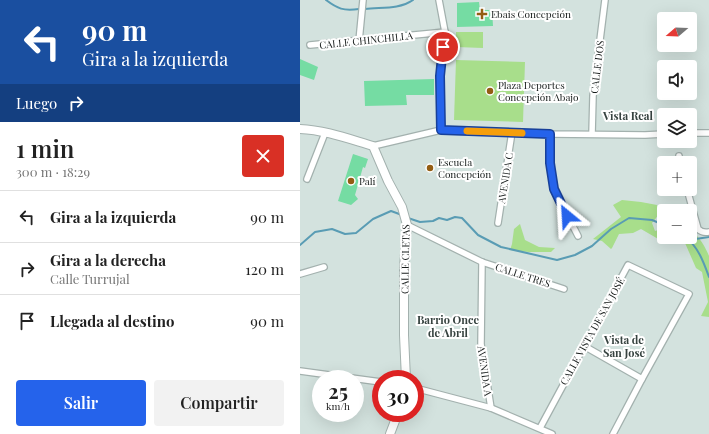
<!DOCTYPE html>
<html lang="es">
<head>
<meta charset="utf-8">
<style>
  :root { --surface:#fff; --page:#f2f2f2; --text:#222; --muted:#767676; --line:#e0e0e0; --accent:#2563eb }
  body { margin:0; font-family:"Playfair Display",serif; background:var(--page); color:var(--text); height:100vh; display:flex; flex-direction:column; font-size:15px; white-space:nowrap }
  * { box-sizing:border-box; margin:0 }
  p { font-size:13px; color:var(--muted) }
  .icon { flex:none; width:22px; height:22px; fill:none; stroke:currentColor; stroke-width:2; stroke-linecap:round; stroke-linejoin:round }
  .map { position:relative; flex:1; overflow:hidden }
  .drawer { display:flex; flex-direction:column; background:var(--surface); width:300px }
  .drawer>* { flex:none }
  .banner { background:#1a4fa0; color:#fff; overflow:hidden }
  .needle { width:26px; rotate:251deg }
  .controls { position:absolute; left:357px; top:12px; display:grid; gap:8px }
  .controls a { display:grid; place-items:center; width:40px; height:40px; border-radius:4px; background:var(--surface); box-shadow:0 4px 16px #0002; font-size:20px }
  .speed { position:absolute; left:12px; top:370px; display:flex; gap:8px; font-size:20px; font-weight:700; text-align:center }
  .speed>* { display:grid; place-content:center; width:52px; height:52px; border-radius:50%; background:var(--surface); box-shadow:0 4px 16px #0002; line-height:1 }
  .speed small { font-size:10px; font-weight:400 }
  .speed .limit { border:6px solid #d22; background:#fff; color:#111 }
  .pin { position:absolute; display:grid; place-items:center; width:34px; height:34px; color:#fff; margin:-17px; border:2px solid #fff; border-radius:50%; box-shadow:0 1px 4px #0007 }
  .me { position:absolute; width:44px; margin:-22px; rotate:333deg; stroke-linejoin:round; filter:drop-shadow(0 0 3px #0008) }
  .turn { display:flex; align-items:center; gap:14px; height:84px; padding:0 16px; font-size:18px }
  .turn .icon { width:52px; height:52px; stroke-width:2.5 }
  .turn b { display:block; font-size:28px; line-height:34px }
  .then { display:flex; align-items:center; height:38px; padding:0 16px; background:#0003; gap:8px; font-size:15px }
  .round { display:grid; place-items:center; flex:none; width:42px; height:42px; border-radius:4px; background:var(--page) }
  .head { display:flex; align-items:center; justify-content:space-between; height:68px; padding:0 16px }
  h1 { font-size:24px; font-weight:600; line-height:30px }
  .primary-button { display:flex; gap:8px; margin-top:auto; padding:8px 16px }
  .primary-button a { flex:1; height:46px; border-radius:4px; background:var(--accent); color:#fff; font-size:16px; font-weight:600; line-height:46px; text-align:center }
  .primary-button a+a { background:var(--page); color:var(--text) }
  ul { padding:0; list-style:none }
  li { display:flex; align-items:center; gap:12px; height:52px; padding:0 16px; border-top:1px solid var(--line) }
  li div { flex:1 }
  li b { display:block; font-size:15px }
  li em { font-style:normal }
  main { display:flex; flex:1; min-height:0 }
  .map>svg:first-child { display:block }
</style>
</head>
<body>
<main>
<section class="drawer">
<div class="banner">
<div class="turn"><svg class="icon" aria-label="left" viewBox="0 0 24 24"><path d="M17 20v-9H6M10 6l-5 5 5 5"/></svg><div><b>90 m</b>Gira a la izquierda</div></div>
<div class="then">Luego<svg class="icon" aria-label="right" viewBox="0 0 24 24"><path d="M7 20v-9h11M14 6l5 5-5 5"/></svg></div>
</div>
<div class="head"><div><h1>1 min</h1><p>300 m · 18:29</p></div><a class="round" style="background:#d93025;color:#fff"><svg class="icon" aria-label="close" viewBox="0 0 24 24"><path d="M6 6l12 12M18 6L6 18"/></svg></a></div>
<ul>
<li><svg class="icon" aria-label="left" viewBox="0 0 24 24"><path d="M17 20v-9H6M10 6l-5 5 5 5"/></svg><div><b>Gira a la izquierda</b></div><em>90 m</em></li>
<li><svg class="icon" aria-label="right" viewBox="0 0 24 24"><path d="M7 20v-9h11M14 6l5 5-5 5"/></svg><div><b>Gira a la derecha</b><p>Calle Turrujal</p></div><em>120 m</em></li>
<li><svg class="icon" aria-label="arrive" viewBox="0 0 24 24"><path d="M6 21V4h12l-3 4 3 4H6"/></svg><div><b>Llegada al destino</b></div><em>90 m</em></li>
</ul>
<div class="primary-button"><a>Salir</a><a>Compartir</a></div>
</section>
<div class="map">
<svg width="409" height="434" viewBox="0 0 409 434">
  <rect width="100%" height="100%" fill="#d3e2de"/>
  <g fill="#a8de8b">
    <polygon points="156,32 183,32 183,48 156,47"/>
    <polygon points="156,60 225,62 223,122 154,120"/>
    <path d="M322,200L341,202L357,205L360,213L352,223L355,231L364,228V237H390V230C398,234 406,248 409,256V317L401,316L408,302L402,272L396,268L385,243L379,238L368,243L360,240L341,229L333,233L319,234L312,248L311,249L302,241L293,239L321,217L313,205Z"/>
    <polygon points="220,224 225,240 239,247 255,248 251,252 229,252 210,250 212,244 214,229"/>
  </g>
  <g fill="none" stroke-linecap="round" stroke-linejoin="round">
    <g stroke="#599cb4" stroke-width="2">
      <path d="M26,0C38,9 43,11 59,9"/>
      <path d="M65,9C81,7 99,10 113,0"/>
      <polyline points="108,218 120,222 133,221 139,218 147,220 155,217 162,218 178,235 201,247 257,260 275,255 292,246 311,229 329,218 352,220 364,225"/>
      <path d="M385,237C398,246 404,263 409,277"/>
      <polyline points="389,240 409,237"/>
      <polyline points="0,245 15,232 32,229 45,234 56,233 73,219 91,211 102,215"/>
    </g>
  </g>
  <g fill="#75dca3">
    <polygon points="179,2 180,10 192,10 193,26 157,27 157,3"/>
    <polygon points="0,59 18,67 14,80 0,75"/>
    <polygon points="134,79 134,95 106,95 107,105 65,106 64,81"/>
    <polygon points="53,154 68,159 65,168 63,167 55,195 58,199 51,205 38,201"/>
  </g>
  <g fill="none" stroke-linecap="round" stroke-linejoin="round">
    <defs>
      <g id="street">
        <polyline points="139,0 145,32 140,76 141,130"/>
        <polyline points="59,41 63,0"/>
        <polyline points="10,45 145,32"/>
        <polyline points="390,133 409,133"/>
        <polyline points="250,134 250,163 254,189 278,236"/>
        <polyline points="292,134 293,96 305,0"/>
        <polyline points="73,146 141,130 250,134 345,135 364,134"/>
        <polyline points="379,156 380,163"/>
        <polyline points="7,179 25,133"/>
        <path d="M387,189L398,229C401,232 404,233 409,232"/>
        <polyline points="198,223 212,132"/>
        <polyline points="107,225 182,262 264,289"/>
        <polyline points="182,262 181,344 191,408"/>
        <polyline points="0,274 24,267"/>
        <polyline points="284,346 342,379"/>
        <polyline points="0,371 81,382"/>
        <polyline points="115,388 191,408 252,434"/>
        <polyline points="240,428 328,265 389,294 342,379 313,434"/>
      </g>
      <g id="secondary">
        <path d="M0,129C25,130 49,139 73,146L88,181L102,207L107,225L104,268V335L106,379"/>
        <polyline points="90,434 98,413"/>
      </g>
    </defs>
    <use href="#street" stroke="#a3b1ae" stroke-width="8"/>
    <use href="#secondary" stroke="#a3b1ae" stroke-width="10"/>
    <use href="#street" stroke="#fff" stroke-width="5.5"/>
    <use href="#secondary" stroke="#fff" stroke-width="8"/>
  </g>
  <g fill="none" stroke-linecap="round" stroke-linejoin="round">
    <defs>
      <polyline id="route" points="143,47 140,76 141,130 250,134 250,163 254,189 267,216"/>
    </defs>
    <use href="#route" stroke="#184099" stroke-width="10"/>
    <use href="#route" stroke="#2563eb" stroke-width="7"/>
    <polyline stroke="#f59e0b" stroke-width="7" points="167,131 222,133"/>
  </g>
  <g fill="#935d13" stroke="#fff" stroke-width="1.5">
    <path d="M180 8h4v4h4v4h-4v4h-4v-4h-4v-4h4z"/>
    <circle cx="190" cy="91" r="4"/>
    <circle cx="130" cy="168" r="4"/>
    <circle cx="51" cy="181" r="4"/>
  </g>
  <g text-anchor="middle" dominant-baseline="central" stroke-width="4" stroke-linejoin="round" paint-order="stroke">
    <g font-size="10" fill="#161b1a" stroke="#fff" text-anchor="start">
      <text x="191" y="14">Ebais Concepción</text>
      <text x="198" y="85">Plaza Deportes<tspan x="198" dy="12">Concepción Abajo</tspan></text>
      <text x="138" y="162">Escuela<tspan x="138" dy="12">Concepción</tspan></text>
      <text x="59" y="181">Palí</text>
    </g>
    <g font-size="10" fill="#161b1a" stroke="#fff">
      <text transform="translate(66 40) rotate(-6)">CALLE CHINCHILLA</text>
      <text transform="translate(297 67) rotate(-83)">CALLE DOS</text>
      <text transform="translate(205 178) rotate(-81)">AVENIDA C</text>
      <text transform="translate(105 259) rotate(-89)">CALLE CLETAS</text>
      <text transform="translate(223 275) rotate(18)">CALLE TRES</text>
      <text transform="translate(292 331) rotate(-61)">CALLE VISTA DE SAN JOSÉ</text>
      <text transform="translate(185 371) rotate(82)">AVENIDA A</text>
    </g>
    <g font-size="11" font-weight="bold" fill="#374340" stroke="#fff">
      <text x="328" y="115">Vista Real</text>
      <text x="148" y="319">Barrio Once<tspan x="148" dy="13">de Abril</tspan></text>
      <text x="324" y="339">Vista de<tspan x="324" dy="13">San José</tspan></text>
    </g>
  </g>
</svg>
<div class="controls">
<a><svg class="needle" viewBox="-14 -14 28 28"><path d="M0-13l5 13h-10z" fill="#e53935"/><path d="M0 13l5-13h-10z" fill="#767676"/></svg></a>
<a><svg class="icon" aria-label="sound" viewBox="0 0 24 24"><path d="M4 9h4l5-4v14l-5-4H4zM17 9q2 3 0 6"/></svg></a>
<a><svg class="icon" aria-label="layers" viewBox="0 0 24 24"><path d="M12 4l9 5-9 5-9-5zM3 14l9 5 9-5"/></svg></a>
<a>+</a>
<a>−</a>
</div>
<div class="speed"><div>25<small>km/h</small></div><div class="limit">30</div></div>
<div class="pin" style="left:143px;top:47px;background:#d93025"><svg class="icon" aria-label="arrive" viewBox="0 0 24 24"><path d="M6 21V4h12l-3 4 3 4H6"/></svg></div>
<svg class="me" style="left:267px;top:216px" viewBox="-20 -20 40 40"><path d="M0-17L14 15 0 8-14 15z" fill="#2563eb" stroke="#fff" stroke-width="4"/></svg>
</div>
</main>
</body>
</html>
